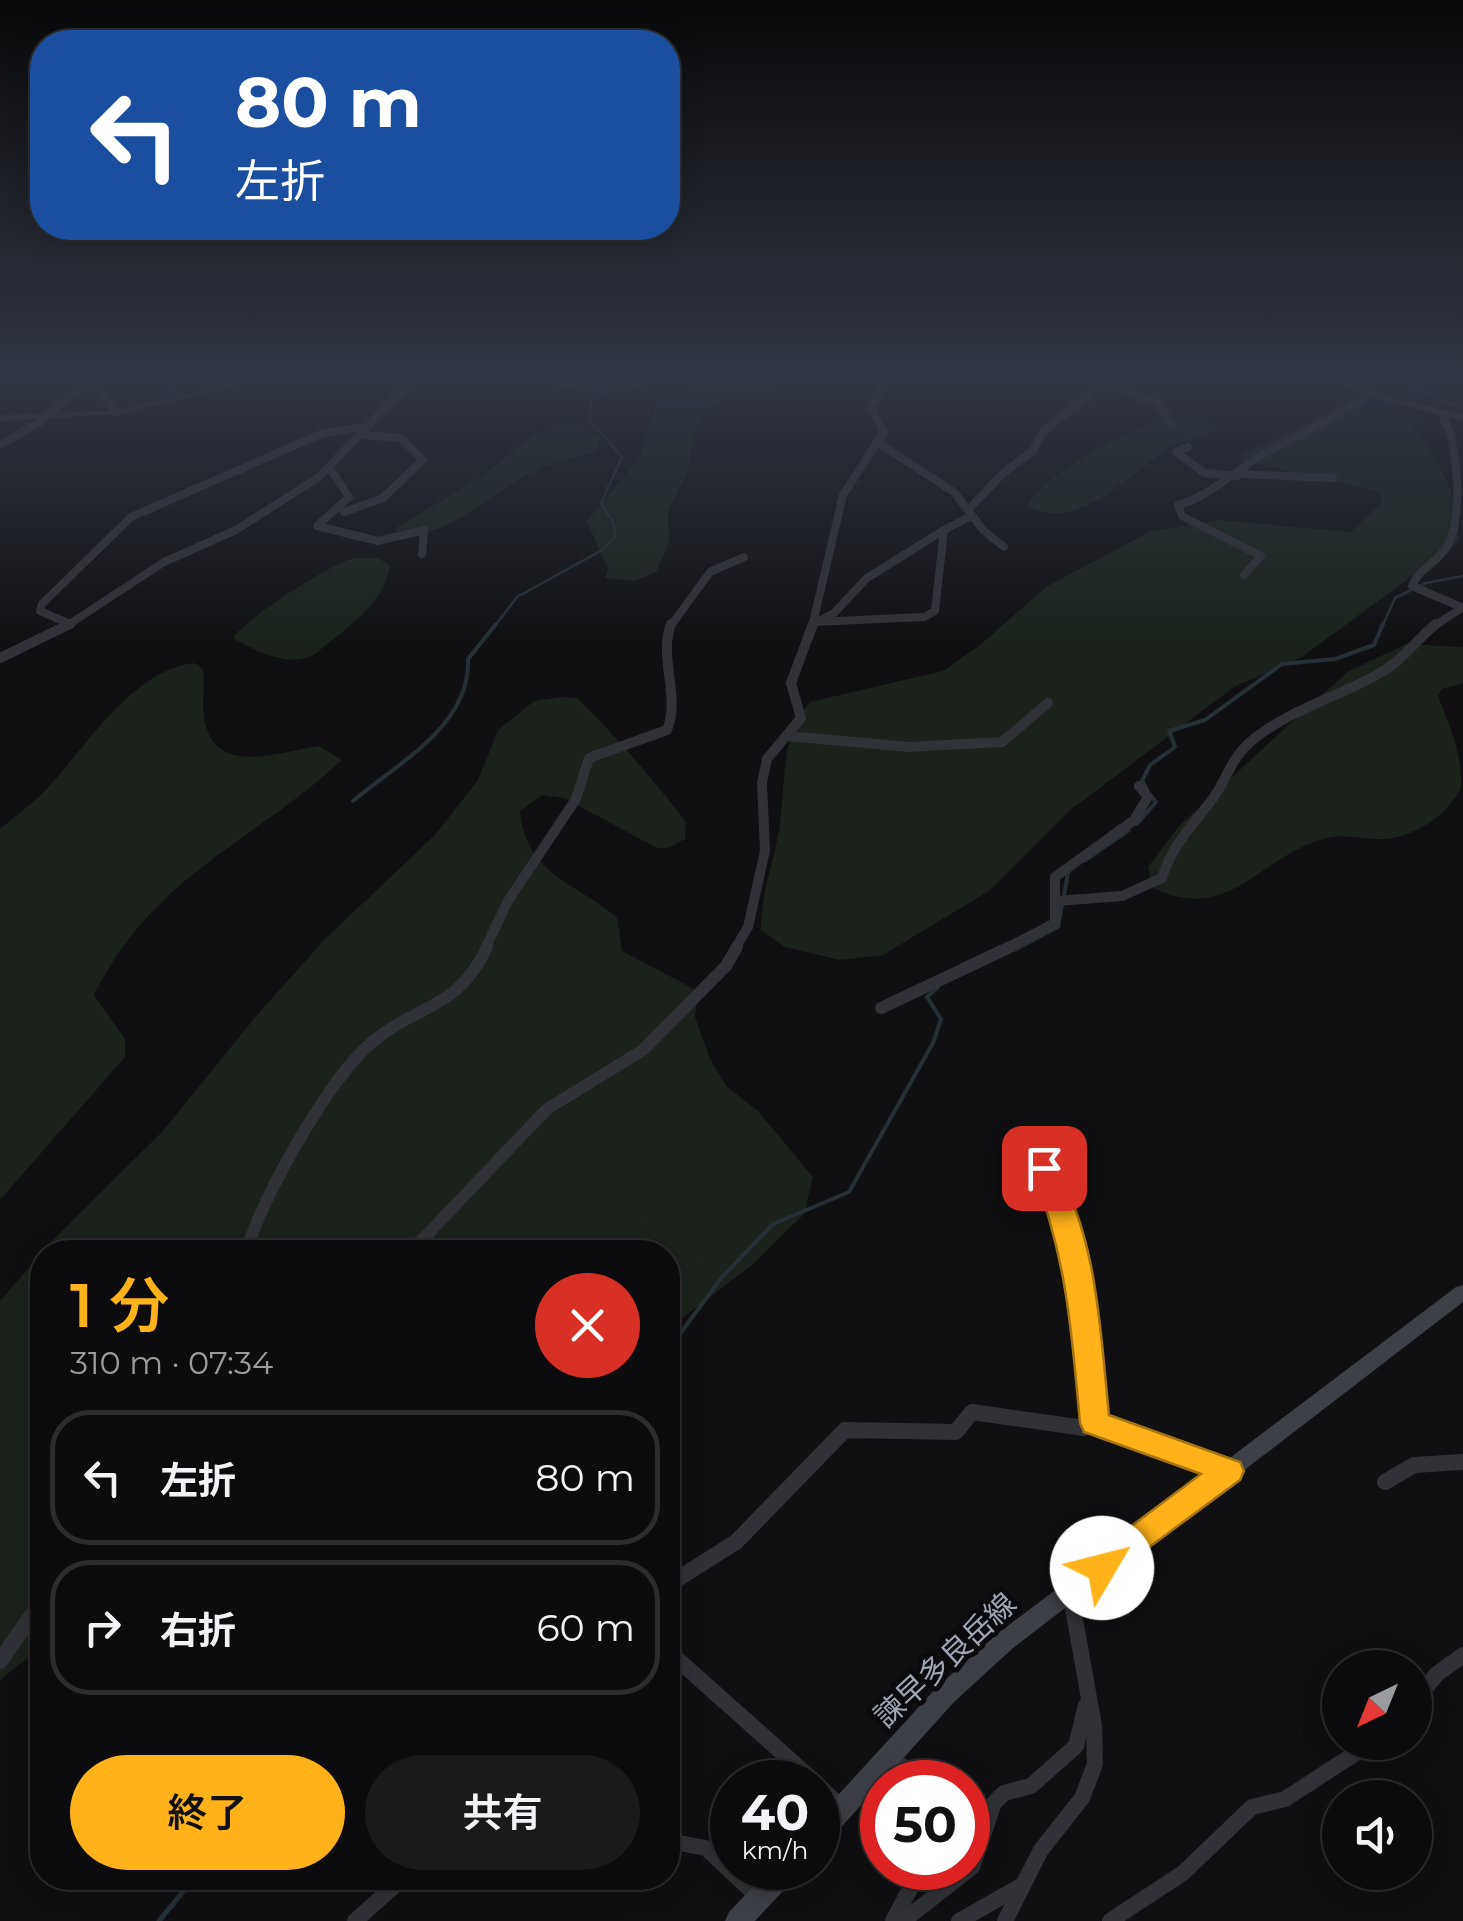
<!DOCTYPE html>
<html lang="ja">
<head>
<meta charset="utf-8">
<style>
  :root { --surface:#0c0c0e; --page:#1a1a1c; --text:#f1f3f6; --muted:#9a9b9e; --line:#2c2c2e; --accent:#ffb21a }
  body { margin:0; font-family:Montserrat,"Noto Sans JP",sans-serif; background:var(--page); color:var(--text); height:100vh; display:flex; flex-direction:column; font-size:38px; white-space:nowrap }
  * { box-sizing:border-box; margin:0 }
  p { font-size:32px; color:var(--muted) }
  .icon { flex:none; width:55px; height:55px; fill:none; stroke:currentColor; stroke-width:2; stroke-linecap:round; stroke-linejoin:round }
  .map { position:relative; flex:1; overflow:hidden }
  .sheet { position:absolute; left:30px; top:1240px; width:650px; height:650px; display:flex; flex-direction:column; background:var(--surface); border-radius:40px; box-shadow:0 5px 25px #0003,0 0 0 2px var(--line) }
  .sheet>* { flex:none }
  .guide { position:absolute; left:30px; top:30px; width:650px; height:210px; border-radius:40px; box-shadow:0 5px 25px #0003,0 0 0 2px var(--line); background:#1a4fa0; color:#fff; overflow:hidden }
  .needle { width:65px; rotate:223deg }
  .tools { position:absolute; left:1322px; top:1650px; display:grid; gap:20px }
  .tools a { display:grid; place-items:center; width:110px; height:110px; border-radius:50%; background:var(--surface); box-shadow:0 5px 25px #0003,0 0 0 2px var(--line); font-size:50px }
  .speed { position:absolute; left:710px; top:1760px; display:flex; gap:20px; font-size:50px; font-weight:700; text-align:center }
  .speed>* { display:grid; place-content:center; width:130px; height:130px; border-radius:50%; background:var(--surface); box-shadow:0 5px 25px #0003,0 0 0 2px var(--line); line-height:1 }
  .speed small { font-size:25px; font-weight:400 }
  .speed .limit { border:15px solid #d22; background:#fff; color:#111 }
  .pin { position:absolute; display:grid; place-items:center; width:85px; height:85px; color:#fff; margin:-42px; border-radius:20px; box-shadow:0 5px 15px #0006 }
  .me { position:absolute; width:110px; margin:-55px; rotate:53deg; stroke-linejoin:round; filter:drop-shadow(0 0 8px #0008) }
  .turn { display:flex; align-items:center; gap:35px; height:210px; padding:0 40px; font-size:45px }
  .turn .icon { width:130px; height:130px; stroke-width:2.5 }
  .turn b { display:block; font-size:70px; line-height:85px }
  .round { display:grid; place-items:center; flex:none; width:105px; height:105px; border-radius:52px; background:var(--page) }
  .summary { display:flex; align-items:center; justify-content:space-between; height:170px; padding:0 40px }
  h1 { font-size:60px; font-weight:600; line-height:75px; color:var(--accent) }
  .primary-button { display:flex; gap:20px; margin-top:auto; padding:20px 40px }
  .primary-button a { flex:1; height:115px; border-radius:60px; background:var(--accent); color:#111; font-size:40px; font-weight:600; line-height:115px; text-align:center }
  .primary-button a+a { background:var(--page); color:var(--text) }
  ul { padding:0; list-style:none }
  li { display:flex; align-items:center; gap:30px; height:135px; margin:0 20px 15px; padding:0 20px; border:5px solid var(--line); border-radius:40px }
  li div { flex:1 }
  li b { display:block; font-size:38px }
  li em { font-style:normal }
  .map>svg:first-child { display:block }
</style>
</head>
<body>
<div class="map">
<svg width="1463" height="1921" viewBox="0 0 1463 1921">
  <rect width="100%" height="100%" fill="#101012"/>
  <g fill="#1a221b">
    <polygon points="720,378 814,378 733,394 700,413 686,475 668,510 669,543 656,572 635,581 605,578 608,569 587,521 640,457 658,400"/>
    <path d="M1349,403L1420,419L1412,430C1438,454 1463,504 1458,542L1302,657L1234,687L1069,811L989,891L883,955L840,960L785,947L761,930C761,889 775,861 780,822C786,780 780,737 810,702L943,671L980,645L1046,587L1151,531L1219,520L1351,532L1382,502L1379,491L1240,460L1242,454Z"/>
    <path d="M1199,417L1220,427C1210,438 1197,435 1184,441C1135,462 1085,537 1027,506C1042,476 1126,430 1159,421C1172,417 1186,418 1199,417Z"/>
    <path d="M559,426H581L601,438L595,452C571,459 549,464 527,475C495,490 429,553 394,529L481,477L536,433Z"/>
    <path d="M354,558H378L390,566C384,606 343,630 315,654C290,669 256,651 233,638C244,619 332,563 354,558Z"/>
    <path d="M1406,644L1463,647V683L1442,689L1438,696C1449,724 1463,755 1461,788C1447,816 1412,839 1381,839C1364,839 1343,834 1327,838C1259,855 1232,925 1153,888L1148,867L1179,826L1307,708L1349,671Z"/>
    <path d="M194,663L203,669C205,685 202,702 204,718C214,778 278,752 319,746L342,760C250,845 154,874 94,995L125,1039V1057L0,1200V829C14,817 29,806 42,794C83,752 130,670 194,663Z"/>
    <path d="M562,697L577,698C617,737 651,777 686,822L685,839L668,848H657L564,798L542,795L520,811C526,874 574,882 617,917L622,951L698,991L695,1017L710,1059L727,1087L758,1111L813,1177L804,1214L752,1265L668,1329V1252H42V1647L0,1680V1301L53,1240L162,1132L257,1015L325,939L435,835L478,780L498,730L534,701Z"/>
  </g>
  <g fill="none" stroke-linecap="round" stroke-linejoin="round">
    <g stroke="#252f36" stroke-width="2.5">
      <polyline points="1390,378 1463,408"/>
      <polyline points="593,390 599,378"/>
      <polyline points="171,392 177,378"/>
      <polyline points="494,627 517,597 604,549 615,537 614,524 601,503 622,457 590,420 591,398"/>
      <polyline points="1382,627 1395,598 1426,583 1463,576"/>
    </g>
    <g stroke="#252f36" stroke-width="4">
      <polyline points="1147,789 1142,781 1150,765 1175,747 1169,731 1205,720 1282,664 1335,659 1374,645 1383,624"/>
      <path d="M353,801C398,763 471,725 468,659L496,624"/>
      <polyline points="1137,824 1156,802 1152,797"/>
      <polyline points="1084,861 1129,830"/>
      <polyline points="1014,950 1058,927 1068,873"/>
      <polyline points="668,1350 722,1277 773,1224 849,1192 933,1043 941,1019 927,997 938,987"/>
    </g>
    <polyline stroke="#252f36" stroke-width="5" points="159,1921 194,1878"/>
    <g stroke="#313237" stroke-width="8">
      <polyline points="93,380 116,413"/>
      <polyline points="1097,382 1159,403 1171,425"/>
      <polyline points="49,414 92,378"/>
      <path d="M1442,415C1459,441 1463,517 1448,545C1439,562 1418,569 1412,586L1461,607"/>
      <polyline points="880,444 954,492 983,530 1004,547"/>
      <polyline points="0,445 40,422"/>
      <polyline points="1188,447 1176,452 1205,473 1237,476"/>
      <polyline points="330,468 349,497 317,526 378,541 424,530 422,554"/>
      <polyline points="1239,474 1333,478"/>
      <polyline points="969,509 1003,473 1033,451 1043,431 1091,394 1100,378"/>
      <polyline points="344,512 383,498 423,460 401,438 360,435"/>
      <polyline points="944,530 969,517"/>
      <path d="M1244,575L1261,556L1182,516L1178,505C1213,495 1235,469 1266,453C1302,433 1336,418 1370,394"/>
      <polyline points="813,622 924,617 935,611 944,530 867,578 834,613 819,621"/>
      <polyline points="70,624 40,611 42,604 131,517 323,433 367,427"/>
      <polyline points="65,627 164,562 236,530 319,477 414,378"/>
      <polyline points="670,627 710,572 744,557"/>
      <polyline points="812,627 843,495 884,432 870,406 889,378"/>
      <polyline points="1433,627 1463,607"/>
    </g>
    <g stroke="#313237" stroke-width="10">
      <polyline points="0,658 70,624"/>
      <polyline points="787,736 909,747 1002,742 1048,703"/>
      <path d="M1057,901L1122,896L1162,878C1172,846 1191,827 1211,801C1226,782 1230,760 1249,743C1288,709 1343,696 1385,670C1406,657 1417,639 1436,624"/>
      <path d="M485,949L508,901L576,799L589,758L667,730C681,695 658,659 671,624"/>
      <polyline points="735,949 748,927 765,851 762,783 767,759 801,718 791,683 813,624"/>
      <polyline points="1005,949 1055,923 1055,877 1134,820 1148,797 1139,786"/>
    </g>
    <g stroke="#313237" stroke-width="12">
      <polyline points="881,1008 1010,947"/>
      <path d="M1044,1168C1073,1235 1083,1299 1090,1371"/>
      <path d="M254,1252L248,1247C262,1197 331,1076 371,1043C417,1004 458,1010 487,947"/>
      <polyline points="405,1252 424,1238 547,1109 643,1050 726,966 737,947"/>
    </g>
    <g stroke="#313237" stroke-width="16">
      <polyline points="1090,1369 1095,1423"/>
      <polyline points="1385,1482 1414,1465 1463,1462"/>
      <polyline points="668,1585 736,1542 845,1430 956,1432 972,1412 1084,1428 1095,1423 1229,1471"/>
      <polyline points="668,1651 815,1782"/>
      <polyline points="0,1661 42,1601"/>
      <polyline points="1415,1700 1437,1674 1463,1655"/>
      <polyline points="891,1754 916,1782"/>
      <polyline points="818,1785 842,1808"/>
      <polyline points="668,1841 706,1848 759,1898"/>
      <polyline points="355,1921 403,1878"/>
      <polyline points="893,1921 921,1868"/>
      <polyline points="903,1921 972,1867 994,1803 1004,1793 1031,1786 1076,1746 1086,1705"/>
      <polyline points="959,1921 1021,1886"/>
      <polyline points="1005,1921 1041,1850 1082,1798 1095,1764 1094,1726 1070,1592"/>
      <polyline points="1110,1921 1183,1873 1252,1807 1285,1799 1373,1742"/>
    </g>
    <g fill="#313237" fill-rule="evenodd">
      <polygon points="255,378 272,378 118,414 0,421 0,415 118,410"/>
      <polygon points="514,378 535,378 602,390 666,378 686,378 602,394"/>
      <polygon points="1328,378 1340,378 1373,392 1463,415 1463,421 1367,396"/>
    </g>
    <g fill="#3e4047" fill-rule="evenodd">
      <polygon points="1463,1285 1463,1302 1013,1648 954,1702 827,1843 818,1846 818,1817 938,1686 997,1634 1456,1287"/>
      <polygon points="771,1868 799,1868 796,1877 755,1921 725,1921 729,1912"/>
    </g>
    <polyline stroke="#313237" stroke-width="8" points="40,422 49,414"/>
  </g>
  <linearGradient id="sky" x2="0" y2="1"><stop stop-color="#09090a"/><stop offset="0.58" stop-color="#313744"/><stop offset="1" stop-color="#313744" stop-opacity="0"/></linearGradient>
  <rect width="1463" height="647" fill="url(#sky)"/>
  <path fill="#ffb21a" stroke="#a67411" stroke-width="2.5" d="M1044,1158L1053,1161C1098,1238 1100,1330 1109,1415L1240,1462L1244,1471L1240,1480L1102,1582L1090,1578L1085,1568L1090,1557L1201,1474L1084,1432L1080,1423C1072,1334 1066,1251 1031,1168Z"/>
  <g text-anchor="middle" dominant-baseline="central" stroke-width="10" stroke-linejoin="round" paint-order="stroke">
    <g font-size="30" fill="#9fa6b4" stroke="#0b0b0d">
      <text transform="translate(945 1660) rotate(-43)">諫早多良岳線</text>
    </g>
  </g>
</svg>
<div class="tools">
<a><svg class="needle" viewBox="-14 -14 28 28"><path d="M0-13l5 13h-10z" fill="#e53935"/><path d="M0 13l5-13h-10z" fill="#9a9b9e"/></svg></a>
<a><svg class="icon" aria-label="sound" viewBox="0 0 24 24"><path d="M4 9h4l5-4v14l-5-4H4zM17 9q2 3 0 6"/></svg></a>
</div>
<div class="speed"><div>40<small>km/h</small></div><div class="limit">50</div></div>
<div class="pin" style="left:1044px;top:1168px;background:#d93025"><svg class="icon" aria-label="arrive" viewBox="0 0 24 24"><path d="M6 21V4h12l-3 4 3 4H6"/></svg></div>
<svg class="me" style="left:1102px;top:1568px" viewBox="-20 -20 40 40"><circle r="19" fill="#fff"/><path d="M0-13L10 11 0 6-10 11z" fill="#ffb21a"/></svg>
<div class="guide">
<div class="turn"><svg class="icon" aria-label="left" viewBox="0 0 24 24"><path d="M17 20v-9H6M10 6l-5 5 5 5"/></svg><div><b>80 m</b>左折</div></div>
</div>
<section class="sheet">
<div class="summary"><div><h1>1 分</h1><p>310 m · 07:34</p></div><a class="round" style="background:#d93025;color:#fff"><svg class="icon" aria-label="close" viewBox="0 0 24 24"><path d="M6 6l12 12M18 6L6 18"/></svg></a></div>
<ul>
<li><svg class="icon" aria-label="left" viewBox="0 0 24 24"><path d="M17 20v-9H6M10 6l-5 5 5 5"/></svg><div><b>左折</b></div><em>80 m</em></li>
<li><svg class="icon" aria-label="right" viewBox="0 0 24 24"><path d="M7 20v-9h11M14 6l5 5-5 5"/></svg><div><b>右折</b></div><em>60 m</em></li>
</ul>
<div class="primary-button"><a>終了</a><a>共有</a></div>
</section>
</div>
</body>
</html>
